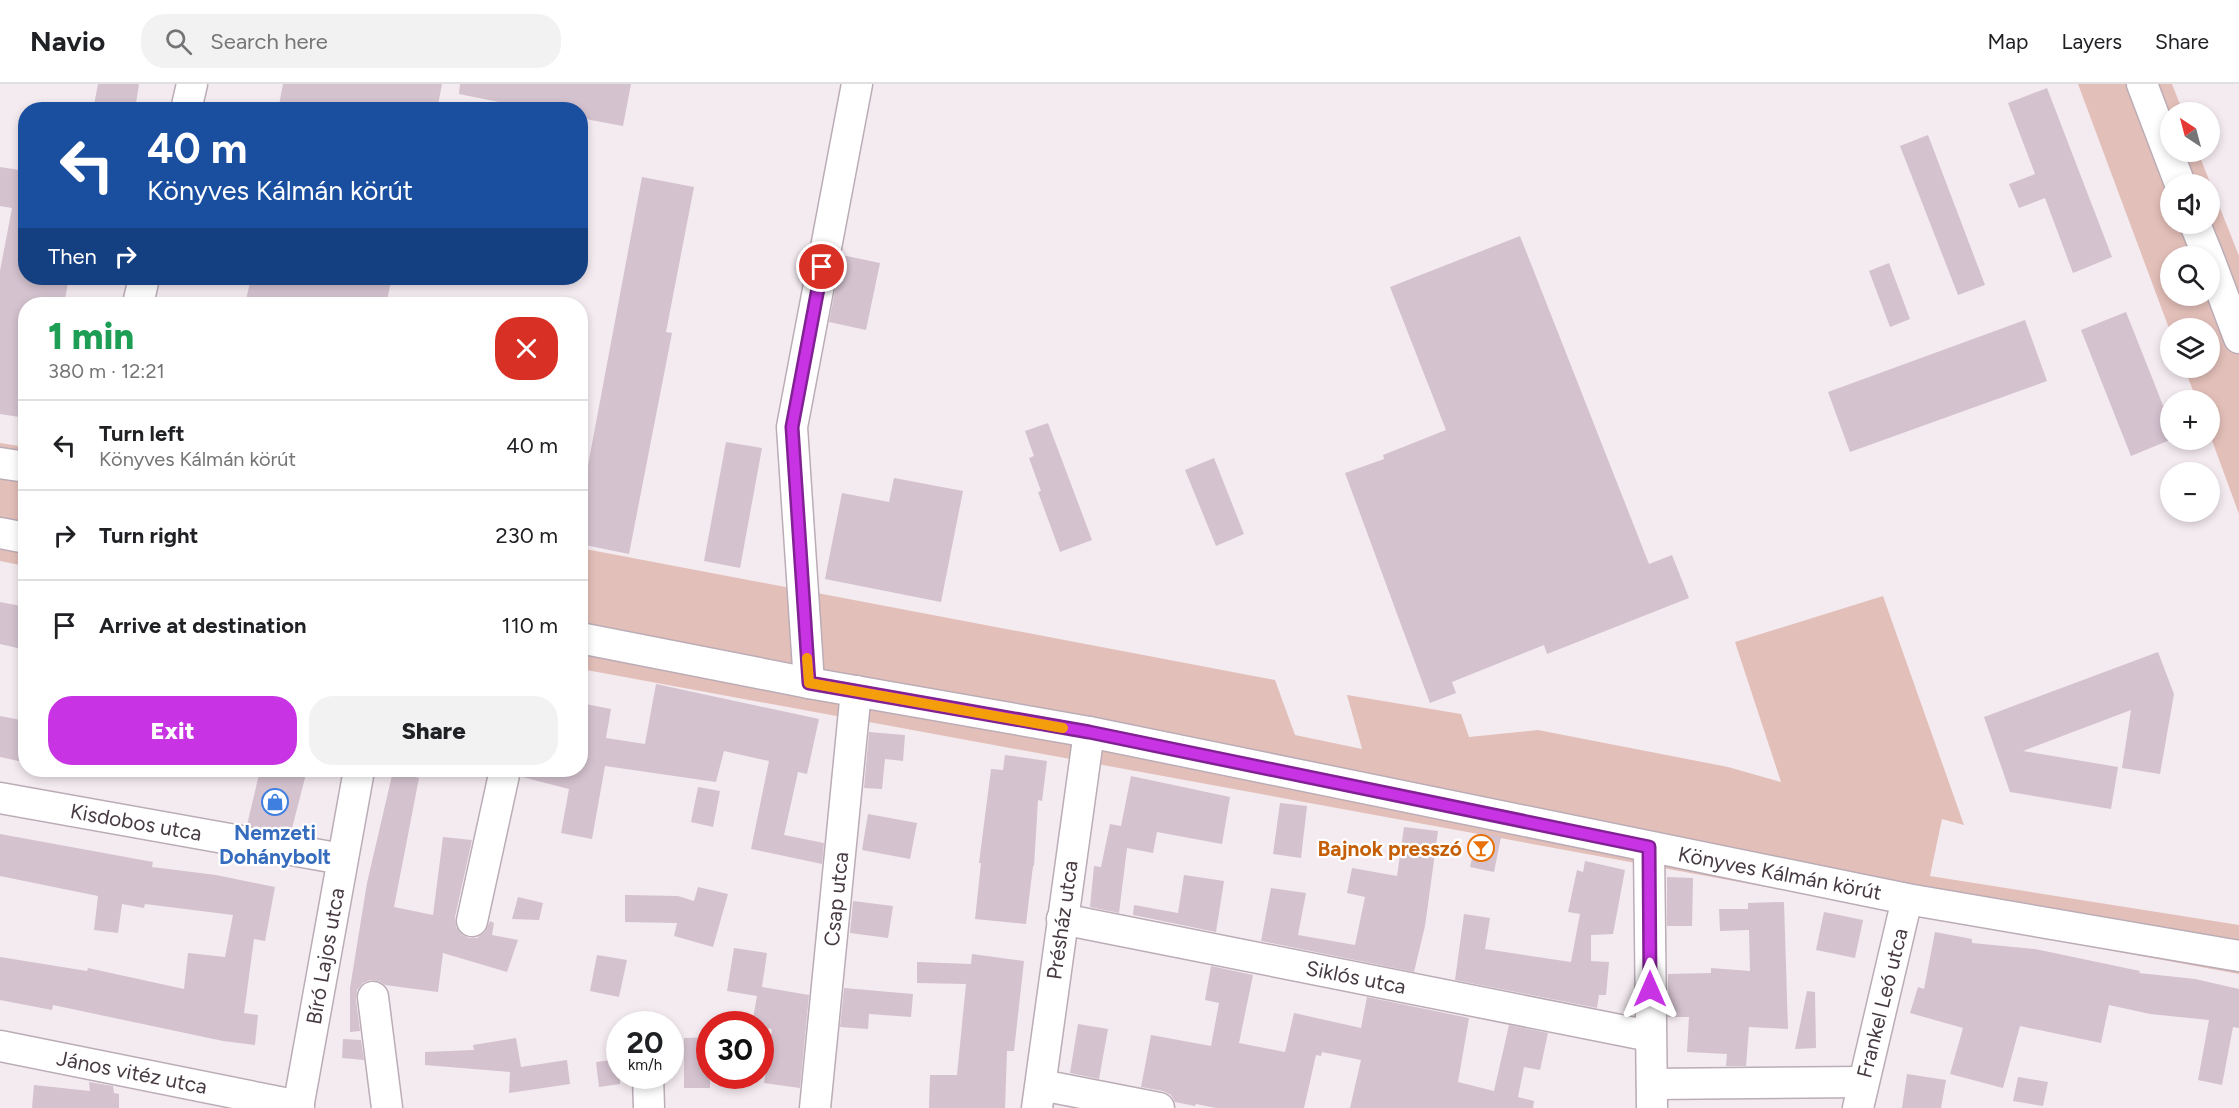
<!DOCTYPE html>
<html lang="en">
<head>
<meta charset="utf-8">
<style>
  :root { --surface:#fff; --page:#f2f2f2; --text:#202124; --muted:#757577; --line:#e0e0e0; --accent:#c833e3 }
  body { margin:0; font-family:Figtree,sans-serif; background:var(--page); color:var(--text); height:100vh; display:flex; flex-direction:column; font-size:22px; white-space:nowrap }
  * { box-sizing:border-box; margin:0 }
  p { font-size:20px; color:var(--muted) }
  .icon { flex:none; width:33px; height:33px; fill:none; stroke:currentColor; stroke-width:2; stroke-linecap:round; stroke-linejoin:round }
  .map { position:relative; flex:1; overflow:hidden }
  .panel { position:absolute; left:18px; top:213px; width:570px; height:480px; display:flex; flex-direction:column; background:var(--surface); border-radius:24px; box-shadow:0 3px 9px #0003 }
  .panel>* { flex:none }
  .top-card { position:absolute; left:18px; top:18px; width:570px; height:183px; border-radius:24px; box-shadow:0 3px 9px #0003; background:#1a4fa0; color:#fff; overflow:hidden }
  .needle { width:39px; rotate:324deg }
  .fabs { position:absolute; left:2160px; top:18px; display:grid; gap:12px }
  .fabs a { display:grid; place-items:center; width:60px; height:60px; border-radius:50%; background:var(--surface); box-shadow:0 3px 9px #0003; font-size:30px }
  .speed { position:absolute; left:606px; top:927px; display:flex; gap:12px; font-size:30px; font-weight:700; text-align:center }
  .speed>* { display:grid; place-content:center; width:78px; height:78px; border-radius:50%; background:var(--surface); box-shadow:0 3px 9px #0003; line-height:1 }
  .speed small { font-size:15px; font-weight:400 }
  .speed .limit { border:9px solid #d22; background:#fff; color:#111 }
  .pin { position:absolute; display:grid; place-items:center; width:51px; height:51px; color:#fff; margin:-26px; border:3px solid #fff; border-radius:50%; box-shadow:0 2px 6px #0007 }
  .me { position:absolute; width:66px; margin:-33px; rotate:0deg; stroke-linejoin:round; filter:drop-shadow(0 0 4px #0008) }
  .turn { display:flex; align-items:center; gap:21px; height:126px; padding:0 30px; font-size:27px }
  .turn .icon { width:78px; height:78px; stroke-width:2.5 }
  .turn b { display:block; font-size:42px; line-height:51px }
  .then { display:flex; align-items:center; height:57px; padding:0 30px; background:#0003; gap:12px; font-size:22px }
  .round { display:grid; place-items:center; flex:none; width:63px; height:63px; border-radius:24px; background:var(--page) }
  .head { display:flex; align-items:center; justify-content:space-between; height:102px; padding:0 30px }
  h1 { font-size:36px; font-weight:800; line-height:45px; color:#1e9e55 }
  .action { display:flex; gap:12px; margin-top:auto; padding:12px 30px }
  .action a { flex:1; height:69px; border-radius:24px; background:var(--accent); color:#fff; font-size:24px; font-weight:800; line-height:69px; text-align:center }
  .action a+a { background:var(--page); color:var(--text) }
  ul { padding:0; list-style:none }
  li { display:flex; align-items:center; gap:18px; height:90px; padding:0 30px; border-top:2px solid var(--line) }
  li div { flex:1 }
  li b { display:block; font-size:22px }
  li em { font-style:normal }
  header { display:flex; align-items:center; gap:36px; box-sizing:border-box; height:84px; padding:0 30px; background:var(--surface); border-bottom:2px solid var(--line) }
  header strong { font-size:28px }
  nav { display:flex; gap:33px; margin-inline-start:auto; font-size:21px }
  .search { width:420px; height:54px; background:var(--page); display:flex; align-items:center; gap:15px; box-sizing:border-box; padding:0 21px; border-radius:24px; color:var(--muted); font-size:22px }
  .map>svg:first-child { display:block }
</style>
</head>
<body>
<header>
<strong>Navio</strong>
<div class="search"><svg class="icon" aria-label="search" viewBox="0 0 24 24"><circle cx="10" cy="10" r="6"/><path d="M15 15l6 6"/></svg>Search here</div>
<nav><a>Map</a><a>Layers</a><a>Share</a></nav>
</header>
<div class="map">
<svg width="2239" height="1024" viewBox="0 0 2239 1024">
  <rect width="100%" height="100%" fill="#f4ebf0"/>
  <g fill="#e3bfb9" fill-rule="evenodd">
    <path d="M2078,0H2172L2183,28H2170V68H2198L2239,172V430L2210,351V316H2197L2184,284H2210V244H2170V247ZM2170,100H2210V140H2170ZM2170,172H2210V212H2170Z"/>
    <polygon points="0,359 25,363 25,482 0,477"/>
    <polygon points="580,464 1275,596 1295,651 1362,665 1347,611 1461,630 1469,653 1538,646 1728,683 1781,698 1735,558 1883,512 1964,741 1942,735 1930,792 2239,841 2239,890 581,585"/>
  </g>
  <g fill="#d4c2cf">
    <polygon points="98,0 139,0 135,26 93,26"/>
    <polygon points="283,0 442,0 437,26 278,26"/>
    <polygon points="460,0 631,0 623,42 580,34 580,26 539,26 459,10"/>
    <polygon points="2047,4 2112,173 2073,189 2045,114 2019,124 2009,100 2035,90 2008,19"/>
    <polygon points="1928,51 1985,201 1958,211 1900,62"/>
    <polygon points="0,83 26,87 26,194 69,194 64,220 26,220 26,334 0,330 0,187 12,124 0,122"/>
    <polygon points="642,93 694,103 666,248 672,249 629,470 580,460 580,424"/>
    <polygon points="1520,152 1649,480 1672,471 1689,514 1547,570 1544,561 1452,598 1456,609 1430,619 1345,389 1384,375 1383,371 1446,346 1390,203"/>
    <polygon points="842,171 880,179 866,246 829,238"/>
    <polygon points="1889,179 1910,235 1890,243 1869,187"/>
    <polygon points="251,194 392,194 386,220 245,220"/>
    <polygon points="2126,228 2170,339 2170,356 2131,372 2081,246"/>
    <polygon points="2025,236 2047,297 1850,368 1828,308"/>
    <polygon points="1048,339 1092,456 1060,468 1038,408 1041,407 1029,374 1034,372 1025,347"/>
    <polygon points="726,358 762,364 740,484 704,477"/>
    <polygon points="1214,374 1244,450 1216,462 1185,386"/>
    <polygon points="894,394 963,407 941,518 825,495 842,409 889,418"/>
    <polygon points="0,518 26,523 26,566 0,560"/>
    <polygon points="2158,568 2174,610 2160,690 2122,684 2131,626 2023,667 2118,683 2111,725 2010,708 1984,633"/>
    <polygon points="656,600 819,635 807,690 798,688 784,751 824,759 822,780 751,765 769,677 724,667 716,698 605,682 592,755 561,749 569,705 522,693 523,686 580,686 580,619 611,625 606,654 645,660"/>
    <polygon points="0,632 26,637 26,667 23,678 0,673"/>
    <polygon points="869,648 905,651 903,677 885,675 882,705 864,704"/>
    <polygon points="1005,671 1047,677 1042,717 1038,716 1034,782 1033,782 1026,840 975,835 981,779 979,779 991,685 1003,686"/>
    <polygon points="260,686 287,686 306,690 291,748 247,741"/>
    <polygon points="393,687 419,694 394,823 433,831 443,753 472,756 455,833 456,843 461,850 469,854 477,854 485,848 490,837 494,839 492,851 518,856 507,888 443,869 438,908 385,901 379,897 371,896 363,899 357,906 356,915 360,947 350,948 350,904 367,799"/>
    <polygon points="1131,692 1230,713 1222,760 1157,748 1153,769 1127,764 1119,829 1090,823 1094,782 1101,783 1110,740 1121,742"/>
    <polygon points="698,703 720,707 713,743 691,738"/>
    <polygon points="1280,719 1307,722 1301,774 1273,770"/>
    <polygon points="868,730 917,739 910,775 862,766"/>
    <polygon points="1404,743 1438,747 1425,842 1414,888 1261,857 1271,804 1306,809 1298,851 1355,861 1365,813 1347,809 1352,784 1397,792"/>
    <polygon points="1478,748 1501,753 1494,788 1470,783"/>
    <polygon points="0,750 153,778 152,783 216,791 275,803 265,857 254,855 244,929 258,931 255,961 223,957 53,921 52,926 0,916 0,873 87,887 88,884 184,905 188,869 225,873 233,831 145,820 144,824 122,820 118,849 94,846 98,812 0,792"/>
    <polygon points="1585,777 1625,786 1613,850 1591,851 1591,877 1609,878 1606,911 1599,911 1597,924 1455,896 1464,830 1490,834 1485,865 1571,878 1580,830 1568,828 1577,786 1583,788"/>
    <polygon points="1184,791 1224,797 1216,848 1133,831 1134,821 1178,829"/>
    <polygon points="1667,793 1693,794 1692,842 1667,842"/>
    <polygon points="698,803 728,810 713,863 674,852 677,839 625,838 625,811 678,812 694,817"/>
    <polygon points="518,813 543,819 539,836 512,835"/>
    <polygon points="853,817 893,822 888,854 850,849"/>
    <polygon points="1784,818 1788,945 1749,943 1746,982 1726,982 1727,970 1687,968 1689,933 1668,933 1668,890 1711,889 1711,884 1750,887 1749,846 1720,847 1719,825 1748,825 1748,819"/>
    <polygon points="1824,828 1863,836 1855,874 1816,866"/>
    <polygon points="1935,848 1972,855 1972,859 2035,865 2140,887 2139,889 2195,895 2239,905 2239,944 2233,943 2222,1001 2198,996 2209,936 2150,930 2109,921 2101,959 2020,942 2003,1004 1950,990 1963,944 1910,929 1918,903 1924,905"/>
    <polygon points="734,864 767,869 762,903 809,911 800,1004 764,999 772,945 760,943 760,940 752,940 757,912 727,907"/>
    <polygon points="972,870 1024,877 1014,967 1007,967 1005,1024 929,1024 930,991 957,991 966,900 917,899 917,878 971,880"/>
    <polygon points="597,871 627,876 619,913 590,907"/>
    <polygon points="1211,882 1253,891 1239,959 1285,968 1294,929 1361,944 1367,913 1469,934 1458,998 1494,1007 1509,941 1548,949 1540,986 1524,983 1518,1013 1534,1017 1533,1024 1350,1024 1361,976 1322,968 1321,972 1316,971 1304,1024 1216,1024 1196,1020 1195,1022 1175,1018 1171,1011 1163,1007 1141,1003 1151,951 1211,962 1219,919 1205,916"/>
    <polygon points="844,904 913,910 911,933 869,930 868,945 840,943"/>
    <polygon points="1807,907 1815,908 1816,964 1795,965"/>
    <polygon points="1078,940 1108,945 1099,995 1070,989"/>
    <polygon points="710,953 710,1004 684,1004 684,954"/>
    <polygon points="516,954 521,983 567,976 570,1000 509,1009 510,988 425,981 425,968 474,966 473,961"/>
    <polygon points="343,955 361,956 364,976 342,974"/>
    <polygon points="620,975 620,1000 599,1003 596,978"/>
    <polygon points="1907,990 1946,996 1941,1024 1902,1024"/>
    <polygon points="2018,993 2048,998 2043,1022 2013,1017"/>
    <polygon points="89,998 113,1002 114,1009 119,1010 119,1024 32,1024 34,1001 90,1007"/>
  </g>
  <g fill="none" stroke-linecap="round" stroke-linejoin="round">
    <defs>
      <g id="minor">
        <polyline points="2142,0 2180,100"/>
        <polyline points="186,26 192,0"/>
        <polyline points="2195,140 2208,172"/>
        <polyline points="2210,177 2239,254"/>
        <polyline points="138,220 144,194"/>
        <polyline points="0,379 26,383"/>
        <polyline points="0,449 26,454"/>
        <polyline points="580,554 809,599 1089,648 1907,815 2239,872"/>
        <polyline points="809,599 792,343 857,0"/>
        <polyline points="0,714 342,775"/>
        <polyline points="1649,763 1652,1024"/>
        <polyline points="1062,835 1650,952"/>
        <polyline points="472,837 505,686"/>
        <polyline points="373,913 387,1024"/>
        <polyline points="0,962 299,1022"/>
        <polyline points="648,992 649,1024"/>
        <polyline points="1652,1000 1862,998"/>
        <polyline points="1041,1001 1159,1024"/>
        <polyline points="298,1024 359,686"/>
        <polyline points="815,1024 856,607"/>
        <polyline points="1037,1024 1089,648"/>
        <polyline points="1858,1024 1907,815"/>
      </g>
    </defs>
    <use href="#minor" stroke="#bbacb6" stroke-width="33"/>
    <use href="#minor" stroke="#fff" stroke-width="30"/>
  </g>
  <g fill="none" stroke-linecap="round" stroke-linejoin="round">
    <defs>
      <polyline id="route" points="822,183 792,343 809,599 1089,648 1649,763 1650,905"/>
    </defs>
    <use href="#route" stroke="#822194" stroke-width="15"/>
    <use href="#route" stroke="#c833e3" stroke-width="10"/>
    <polyline stroke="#f59e0b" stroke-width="10" points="807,574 809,599 1063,644"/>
  </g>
  <defs>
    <symbol id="shop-ring" viewBox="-11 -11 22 22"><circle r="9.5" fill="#fff" stroke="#3f7fe0" stroke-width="1.5"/><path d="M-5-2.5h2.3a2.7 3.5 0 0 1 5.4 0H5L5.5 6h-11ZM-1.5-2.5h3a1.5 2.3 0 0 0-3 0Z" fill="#3f7fe0"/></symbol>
    <symbol id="bar-ring" viewBox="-11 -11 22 22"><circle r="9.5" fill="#fff" stroke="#e8710a" stroke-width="1.5"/><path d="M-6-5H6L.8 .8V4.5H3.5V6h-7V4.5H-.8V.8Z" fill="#e8710a"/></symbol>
  </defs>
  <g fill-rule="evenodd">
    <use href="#shop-ring" x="260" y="703" width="30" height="30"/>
    <use href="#bar-ring" x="1466" y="749" width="30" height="30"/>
  </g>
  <g text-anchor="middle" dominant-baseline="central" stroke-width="4.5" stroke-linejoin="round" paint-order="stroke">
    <g font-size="21" fill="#473a43" stroke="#fff">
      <text transform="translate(136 738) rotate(10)">Kisdobos utca</text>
      <text transform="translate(1780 789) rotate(11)">Könyves Kálmán körút</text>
      <text transform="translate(836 815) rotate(-84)">Csap utca</text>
      <text transform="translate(1062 836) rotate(-82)">Présház utca</text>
      <text transform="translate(325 872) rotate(-80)">Bíró Lajos utca</text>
      <text transform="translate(1356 893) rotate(11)">Siklós utca</text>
      <text transform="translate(1882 919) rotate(-76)">Frankel Leó utca</text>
      <text transform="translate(132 988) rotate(11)">János vitéz utca</text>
    </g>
    <g font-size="21" font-weight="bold" fill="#366cbe" stroke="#fff">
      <text x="275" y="748">Nemzeti<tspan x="275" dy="24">Dohánybolt</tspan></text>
    </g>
    <g font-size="21" font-weight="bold" fill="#c56008" stroke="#fff" text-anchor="end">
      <text x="1462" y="764">Bajnok presszó</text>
    </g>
  </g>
</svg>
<div class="fabs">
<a><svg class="needle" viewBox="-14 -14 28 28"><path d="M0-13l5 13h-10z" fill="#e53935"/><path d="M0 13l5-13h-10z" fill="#757577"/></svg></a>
<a><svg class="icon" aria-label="sound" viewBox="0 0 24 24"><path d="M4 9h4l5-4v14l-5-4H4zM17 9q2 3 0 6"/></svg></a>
<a><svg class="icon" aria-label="search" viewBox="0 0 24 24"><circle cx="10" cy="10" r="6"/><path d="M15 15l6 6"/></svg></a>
<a><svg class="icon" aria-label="layers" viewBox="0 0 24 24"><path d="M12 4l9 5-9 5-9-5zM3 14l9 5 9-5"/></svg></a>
<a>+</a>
<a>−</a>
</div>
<div class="speed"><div>20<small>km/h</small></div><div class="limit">30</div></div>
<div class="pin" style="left:822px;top:183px;background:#d93025"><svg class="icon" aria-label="arrive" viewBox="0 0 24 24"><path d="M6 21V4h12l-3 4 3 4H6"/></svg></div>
<svg class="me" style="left:1650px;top:905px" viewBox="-20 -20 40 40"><path d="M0-17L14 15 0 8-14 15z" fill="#c833e3" stroke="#fff" stroke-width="4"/></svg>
<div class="top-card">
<div class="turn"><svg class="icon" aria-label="left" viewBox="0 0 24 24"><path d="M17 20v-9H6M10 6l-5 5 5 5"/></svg><div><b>40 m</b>Könyves Kálmán körút</div></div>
<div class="then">Then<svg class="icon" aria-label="right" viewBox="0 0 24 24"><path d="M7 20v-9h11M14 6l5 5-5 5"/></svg></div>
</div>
<section class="panel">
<div class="head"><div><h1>1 min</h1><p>380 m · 12:21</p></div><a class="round" style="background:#d93025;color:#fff"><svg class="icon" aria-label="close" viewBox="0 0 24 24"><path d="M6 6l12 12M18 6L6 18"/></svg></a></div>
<ul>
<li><svg class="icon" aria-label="left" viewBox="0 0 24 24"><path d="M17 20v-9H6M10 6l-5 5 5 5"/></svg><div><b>Turn left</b><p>Könyves Kálmán körút</p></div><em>40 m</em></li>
<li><svg class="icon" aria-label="right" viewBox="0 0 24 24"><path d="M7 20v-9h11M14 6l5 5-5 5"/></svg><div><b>Turn right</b></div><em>230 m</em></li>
<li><svg class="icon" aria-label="arrive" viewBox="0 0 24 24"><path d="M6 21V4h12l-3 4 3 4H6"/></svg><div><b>Arrive at destination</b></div><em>110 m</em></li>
</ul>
<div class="action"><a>Exit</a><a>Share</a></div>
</section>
</div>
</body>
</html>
